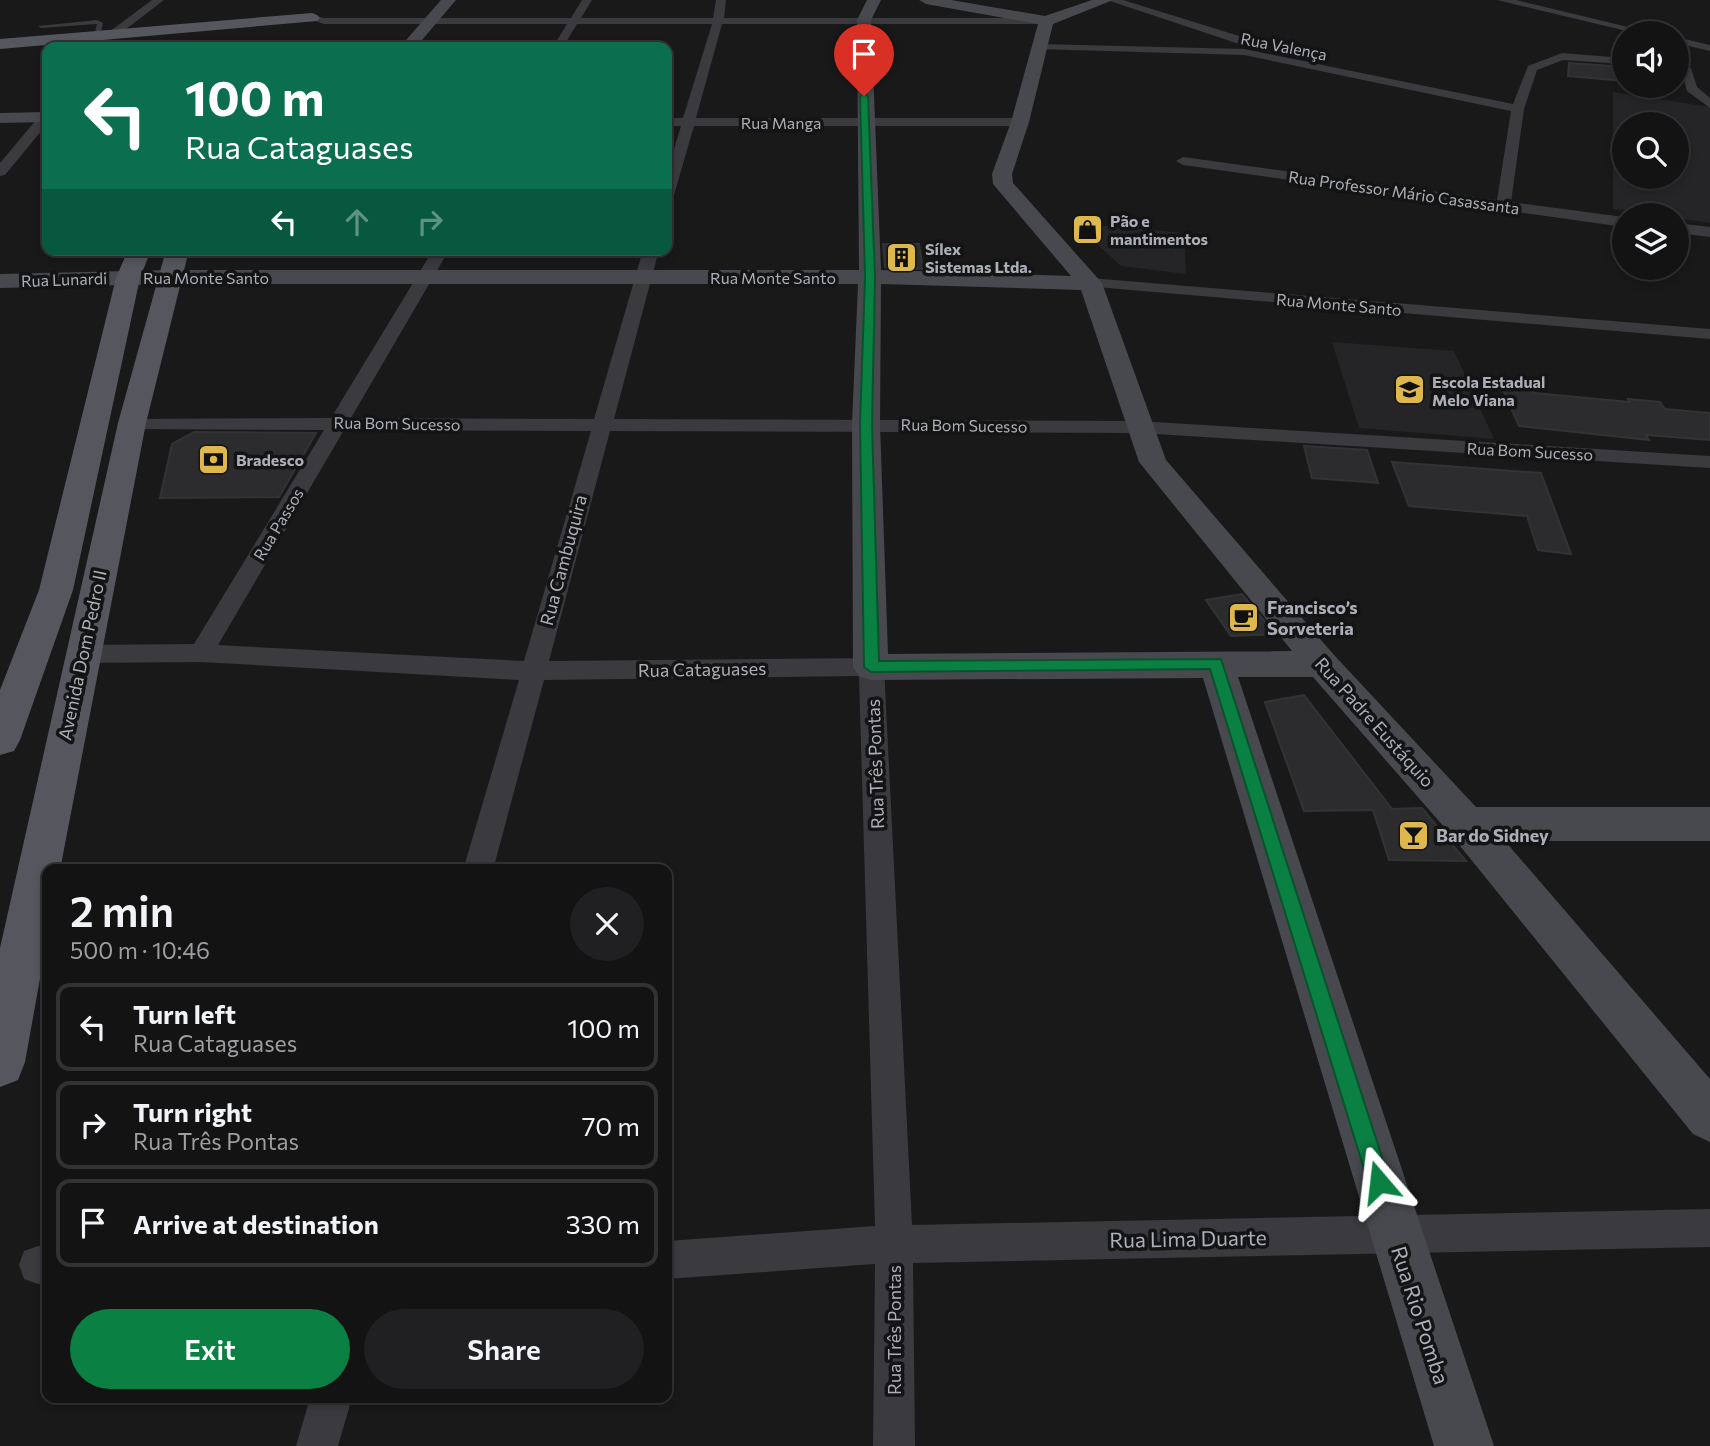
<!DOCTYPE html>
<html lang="en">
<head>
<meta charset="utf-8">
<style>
  :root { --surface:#131314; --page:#202022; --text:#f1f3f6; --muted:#9d9ea0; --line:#323234; --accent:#0b8043 }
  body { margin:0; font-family:Commissioner,sans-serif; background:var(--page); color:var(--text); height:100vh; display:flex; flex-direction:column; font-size:26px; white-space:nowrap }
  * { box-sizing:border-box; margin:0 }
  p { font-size:23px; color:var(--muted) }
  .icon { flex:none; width:38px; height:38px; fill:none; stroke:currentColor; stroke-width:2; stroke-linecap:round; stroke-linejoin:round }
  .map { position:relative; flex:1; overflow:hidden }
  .sheet { position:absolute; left:42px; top:864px; width:630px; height:539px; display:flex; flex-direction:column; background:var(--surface); border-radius:14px; box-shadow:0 4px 10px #0003,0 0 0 2px var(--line) }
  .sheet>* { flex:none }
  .guide { position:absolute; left:42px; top:42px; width:630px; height:214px; border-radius:14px; box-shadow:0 4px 10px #0003,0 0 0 2px var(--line); background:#0b6e4f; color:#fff; overflow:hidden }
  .controls { position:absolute; left:1612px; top:21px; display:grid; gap:14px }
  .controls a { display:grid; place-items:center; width:77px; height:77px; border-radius:50%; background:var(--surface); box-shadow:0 4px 10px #0003,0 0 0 2px var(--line); font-size:35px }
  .pin { position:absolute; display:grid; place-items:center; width:60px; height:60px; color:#fff; margin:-72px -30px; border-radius:50% 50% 50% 0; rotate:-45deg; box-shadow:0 0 7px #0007 }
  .pin .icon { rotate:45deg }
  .me { position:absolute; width:77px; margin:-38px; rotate:343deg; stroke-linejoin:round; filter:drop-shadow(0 0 5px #0008) }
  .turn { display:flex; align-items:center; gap:24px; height:147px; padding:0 28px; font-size:32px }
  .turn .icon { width:91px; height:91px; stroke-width:2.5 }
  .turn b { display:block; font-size:49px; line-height:60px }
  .lanes { display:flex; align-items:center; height:66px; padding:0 28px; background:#0003; justify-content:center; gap:35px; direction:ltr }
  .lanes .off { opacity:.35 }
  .round { display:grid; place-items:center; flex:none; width:74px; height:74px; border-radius:37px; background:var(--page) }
  .summary { display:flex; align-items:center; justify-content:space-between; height:119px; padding:0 28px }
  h1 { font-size:42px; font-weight:600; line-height:52px }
  .button { display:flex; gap:14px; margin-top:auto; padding:14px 28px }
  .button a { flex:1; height:80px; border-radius:42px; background:var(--accent); color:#fff; font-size:28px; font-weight:600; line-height:80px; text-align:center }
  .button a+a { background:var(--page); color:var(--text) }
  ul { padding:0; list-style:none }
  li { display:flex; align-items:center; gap:21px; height:88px; margin:0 14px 10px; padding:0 14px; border:4px solid var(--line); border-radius:14px }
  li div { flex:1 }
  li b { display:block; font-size:26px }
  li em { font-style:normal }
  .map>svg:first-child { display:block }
</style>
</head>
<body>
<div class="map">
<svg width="1710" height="1446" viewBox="0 0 1710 1446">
  <rect width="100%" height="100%" fill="#19191a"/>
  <g fill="#252527" fill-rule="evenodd">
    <path d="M1613,92L1710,107V223L1677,218L1676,215L1613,209ZM1624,124H1676V177H1624Z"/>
    <polygon points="1074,223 1184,233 1186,274 1121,266"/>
    <polygon points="1332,342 1454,351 1494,439 1359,428"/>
  </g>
  <g fill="#2c2c2e" stroke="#333336" stroke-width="2">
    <polygon points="1569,63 1624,67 1624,81 1568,76"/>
    <polygon points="883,244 919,244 923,269 885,267"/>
    <polygon points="1499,381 1529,383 1534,393 1630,402 1628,399 1660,402 1665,409 1710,413 1710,440 1646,435 1649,440 1519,426"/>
    <polygon points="194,432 316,433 279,497 160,498 172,444"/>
    <polygon points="1304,446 1367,450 1378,483 1312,478"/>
    <polygon points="1392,462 1541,473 1571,554 1538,550 1527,516 1409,506"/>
    <polygon points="1242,594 1275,634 1231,636 1206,600"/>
    <polygon points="1304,695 1392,809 1422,808 1466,861 1389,860 1373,810 1304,811 1265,702"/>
  </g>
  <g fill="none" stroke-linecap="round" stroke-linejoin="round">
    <polygon fill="#3a3a3f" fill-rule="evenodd" points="97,20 103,23 100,36 97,38 94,36 97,24 41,28 38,26"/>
    <g fill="#3a3a3f" fill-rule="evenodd">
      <polygon points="152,0 164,0 117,36 109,36 109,32"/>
      <polygon points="582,0 592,0 581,18 713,18 716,0 726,0 724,18 1046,18 1051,21 1046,24 722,24 696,118 1020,118 1026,122 1020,126 694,126 674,195 667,199 667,172 681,126 667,126 667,118 683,118 712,24 577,24 563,47 553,47 567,24 324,24 307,18 312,15 324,18 571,18"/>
      <polygon points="1107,0 1123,0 1249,39 1255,44 1245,46"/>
      <polygon points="1497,0 1516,0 1653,33 1635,33"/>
      <polygon points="1676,37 1710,45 1710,51 1676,43"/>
      <polygon points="1040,44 1244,49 1513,104 1528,66 1562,53 1624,58 1624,64 1563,60 1537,70 1524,109 1511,202 1624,217 1624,227 1183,165 1176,161 1183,157 1497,200 1511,111 1244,55 1036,49 1036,45"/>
      <polygon points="1676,65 1691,68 1697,87 1710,98 1710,108 1687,91 1682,73 1676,72"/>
      <polygon points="47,113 47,124 5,175 0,176 0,163 41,114"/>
      <polygon points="1676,223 1710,227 1710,237 1676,233"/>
      <path d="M433,250H449L351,418L594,419L643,250H659L614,419L1139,421L1710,456V468L1139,433L610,431L549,661L871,658L880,660L884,667L912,1225L1710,1209V1247L913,1263L915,1446H873L875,1264L667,1279V1241L875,1226L859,676L544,680L493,870H463L519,680L201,662L82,663L73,660L70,654L73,648L82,645L194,644L324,430L132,429L125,427L122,423L125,419L331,418ZM344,430L591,431L524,661L218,645Z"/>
      <polygon points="1090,278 1710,329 1710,339 1084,286 1082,283 1084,280"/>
      <polygon points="38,1246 47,1246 47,1284 38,1284 24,1279 19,1265 24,1251"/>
      <polygon points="310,1398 352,1398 338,1446 296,1446"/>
    </g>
    <g fill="#48494f" fill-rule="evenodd">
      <polygon points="441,0 456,0 416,47 400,47"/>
      <path d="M867,0H881L871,20L881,270L1071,276L993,184L992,174L1011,122L1038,24L926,4L919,0H951L1045,16L1092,0H1113L1053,24L1029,122L1012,174L1013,183L1102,283L1166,460L1334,655L1476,807H1710V841H1505L1710,1079V1142L1693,1134L1452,836L1313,677H1238L1494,1446H1434L1203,678L871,680L859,676L853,667L852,424L858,284H170L0,288V274L170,270H859L857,20ZM881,284L1081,290L1139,462L1292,651L888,654L880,424Z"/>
      <polygon points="47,112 47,122 0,123 0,113"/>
    </g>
    <g fill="#56575e" fill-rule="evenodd">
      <polygon points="312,13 317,15 320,18 317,21 0,49 0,39"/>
      <polygon points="128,250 151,250 140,278 73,590 20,740 14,751 0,755 0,690 39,590 116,278"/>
      <polygon points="166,250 189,250 146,423 60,870 47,870 47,940 25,1062 18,1080 0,1087 0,948 118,423"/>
    </g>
  </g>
  <polygon fill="#0b8043" stroke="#07532c" stroke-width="2" points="864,94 868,96 875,277 872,424 879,661 1221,659 1390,1182 1387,1190 1379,1193 1371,1190 1368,1182 1210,669 871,672 864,667 860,424 865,277 860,96"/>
  <defs>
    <symbol id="shop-square" viewBox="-11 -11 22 22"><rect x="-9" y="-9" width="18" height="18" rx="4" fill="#deb84c" stroke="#141415"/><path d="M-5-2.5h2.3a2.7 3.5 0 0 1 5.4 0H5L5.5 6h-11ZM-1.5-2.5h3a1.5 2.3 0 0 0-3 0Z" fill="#111"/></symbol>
    <symbol id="building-square" viewBox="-11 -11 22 22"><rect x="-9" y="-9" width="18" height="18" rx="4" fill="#deb84c" stroke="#141415"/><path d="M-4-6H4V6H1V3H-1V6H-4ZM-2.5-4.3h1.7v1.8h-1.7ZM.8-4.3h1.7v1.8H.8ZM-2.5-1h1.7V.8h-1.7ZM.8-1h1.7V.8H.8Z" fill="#111"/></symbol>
    <symbol id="school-square" viewBox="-11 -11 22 22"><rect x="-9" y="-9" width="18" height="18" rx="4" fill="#deb84c" stroke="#141415"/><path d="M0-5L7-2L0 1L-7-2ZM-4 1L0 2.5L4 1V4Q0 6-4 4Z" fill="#111"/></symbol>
    <symbol id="bank-square" viewBox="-11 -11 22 22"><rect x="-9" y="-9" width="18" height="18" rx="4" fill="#deb84c" stroke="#141415"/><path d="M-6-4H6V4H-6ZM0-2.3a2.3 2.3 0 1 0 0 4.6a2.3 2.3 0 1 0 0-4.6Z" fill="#111"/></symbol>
    <symbol id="cafe-square" viewBox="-11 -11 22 22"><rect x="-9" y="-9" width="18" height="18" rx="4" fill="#deb84c" stroke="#141415"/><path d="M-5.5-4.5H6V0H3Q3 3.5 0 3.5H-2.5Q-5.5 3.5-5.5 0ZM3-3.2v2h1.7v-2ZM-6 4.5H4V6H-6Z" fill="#111"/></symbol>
    <symbol id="bar-square" viewBox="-11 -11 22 22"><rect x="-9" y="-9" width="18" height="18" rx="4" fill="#deb84c" stroke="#141415"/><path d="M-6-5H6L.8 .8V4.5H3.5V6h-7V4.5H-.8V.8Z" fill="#111"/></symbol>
  </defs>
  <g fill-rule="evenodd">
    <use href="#shop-square" x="1070" y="212" width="35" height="35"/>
    <use href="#building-square" x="884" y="240" width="35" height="35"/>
    <use href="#school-square" x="1392" y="372" width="35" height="35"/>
    <use href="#bank-square" x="196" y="442" width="35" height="35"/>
    <use href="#cafe-square" x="1226" y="600" width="35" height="35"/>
    <use href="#bar-square" x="1396" y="818" width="35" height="35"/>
  </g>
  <g text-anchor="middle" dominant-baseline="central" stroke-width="7" stroke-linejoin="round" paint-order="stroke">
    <g font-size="16" fill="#acafb8" stroke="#141415">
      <text transform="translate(1284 46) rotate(11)">Rua Valença</text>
      <text x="781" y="122">Rua Manga</text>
      <text transform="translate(1404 192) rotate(8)">Rua Professor Mário Casassanta</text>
      <text x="206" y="277">Rua Monte Santo</text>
      <text x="773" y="277">Rua Monte Santo</text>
      <text transform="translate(64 279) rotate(-2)">Rua Lunardi</text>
      <text transform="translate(1339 304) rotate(5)">Rua Monte Santo</text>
      <text transform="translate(397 423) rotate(1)">Rua Bom Sucesso</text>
      <text transform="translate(964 425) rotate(1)">Rua Bom Sucesso</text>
      <text transform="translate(1530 451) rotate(3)">Rua Bom Sucesso</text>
      <text transform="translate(278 524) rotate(-59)">Rua Passos</text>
    </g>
    <g font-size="16" font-weight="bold" fill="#acafb8" stroke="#141415" text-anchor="start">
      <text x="1110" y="220">Pão e<tspan x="1110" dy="18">mantimentos</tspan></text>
      <text x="925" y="248">Sílex<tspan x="925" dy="18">Sistemas Ltda.</tspan></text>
      <text x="1432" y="381">Escola Estadual<tspan x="1432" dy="18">Melo Viana</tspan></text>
      <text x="236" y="459">Bradesco</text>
    </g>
    <g font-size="18" fill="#acafb8" stroke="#141415">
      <text transform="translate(563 560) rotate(-75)">Rua Cambuquira</text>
      <text transform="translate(82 655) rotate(-78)">Avenida Dom Pedro II</text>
      <text transform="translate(702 669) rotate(-1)">Rua Cataguases</text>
      <text transform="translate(1375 722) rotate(48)">Rua Padre Eustáquio</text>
      <text transform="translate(875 764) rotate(-92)">Rua Três Pontas</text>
      <text transform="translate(894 1330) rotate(-90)">Rua Três Pontas</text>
    </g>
    <g font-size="18" font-weight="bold" fill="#acafb8" stroke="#141415" text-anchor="start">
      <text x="1267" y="607">Francisco’s<tspan x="1267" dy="21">Sorveteria</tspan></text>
      <text x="1436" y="835">Bar do Sidney</text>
    </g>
    <g font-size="21" fill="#acafb8" stroke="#141415">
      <text transform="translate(1188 1238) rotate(-1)">Rua Lima Duarte</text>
      <text transform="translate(1421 1315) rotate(72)">Rua Rio Pomba</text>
    </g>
  </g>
</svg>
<div class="controls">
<a><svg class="icon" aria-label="sound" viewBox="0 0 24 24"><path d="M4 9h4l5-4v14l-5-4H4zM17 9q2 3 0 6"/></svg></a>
<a><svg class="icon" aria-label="search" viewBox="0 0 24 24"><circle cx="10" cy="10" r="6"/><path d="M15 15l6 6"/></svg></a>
<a><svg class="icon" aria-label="layers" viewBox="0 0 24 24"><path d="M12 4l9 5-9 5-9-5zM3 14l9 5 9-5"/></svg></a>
</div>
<div class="pin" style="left:864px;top:96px;background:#d93025"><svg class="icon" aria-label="arrive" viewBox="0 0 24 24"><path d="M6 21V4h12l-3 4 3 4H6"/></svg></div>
<svg class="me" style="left:1379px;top:1182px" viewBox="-20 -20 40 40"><path d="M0-17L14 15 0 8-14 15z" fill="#0b8043" stroke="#fff" stroke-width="4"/></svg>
<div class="guide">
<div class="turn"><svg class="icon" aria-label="left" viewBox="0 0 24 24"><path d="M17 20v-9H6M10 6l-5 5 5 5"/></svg><div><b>100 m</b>Rua Cataguases</div></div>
<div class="lanes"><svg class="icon" aria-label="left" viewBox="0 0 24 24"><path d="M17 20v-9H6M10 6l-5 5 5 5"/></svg><svg class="icon off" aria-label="ahead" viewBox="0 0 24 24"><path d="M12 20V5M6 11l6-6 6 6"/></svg><svg class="icon off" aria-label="right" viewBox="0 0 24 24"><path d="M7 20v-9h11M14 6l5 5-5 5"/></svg></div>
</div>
<section class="sheet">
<div class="summary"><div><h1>2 min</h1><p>500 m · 10:46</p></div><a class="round"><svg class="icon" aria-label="close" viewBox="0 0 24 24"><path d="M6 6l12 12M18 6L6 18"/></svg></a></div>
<ul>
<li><svg class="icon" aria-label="left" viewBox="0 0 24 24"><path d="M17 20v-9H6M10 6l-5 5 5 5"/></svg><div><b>Turn left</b><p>Rua Cataguases</p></div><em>100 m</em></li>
<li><svg class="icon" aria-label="right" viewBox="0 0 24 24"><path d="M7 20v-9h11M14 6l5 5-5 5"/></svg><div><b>Turn right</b><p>Rua Três Pontas</p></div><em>70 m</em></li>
<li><svg class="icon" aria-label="arrive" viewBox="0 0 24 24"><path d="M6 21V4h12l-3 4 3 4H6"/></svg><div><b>Arrive at destination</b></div><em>330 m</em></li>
</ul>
<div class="button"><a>Exit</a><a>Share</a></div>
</section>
</div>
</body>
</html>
